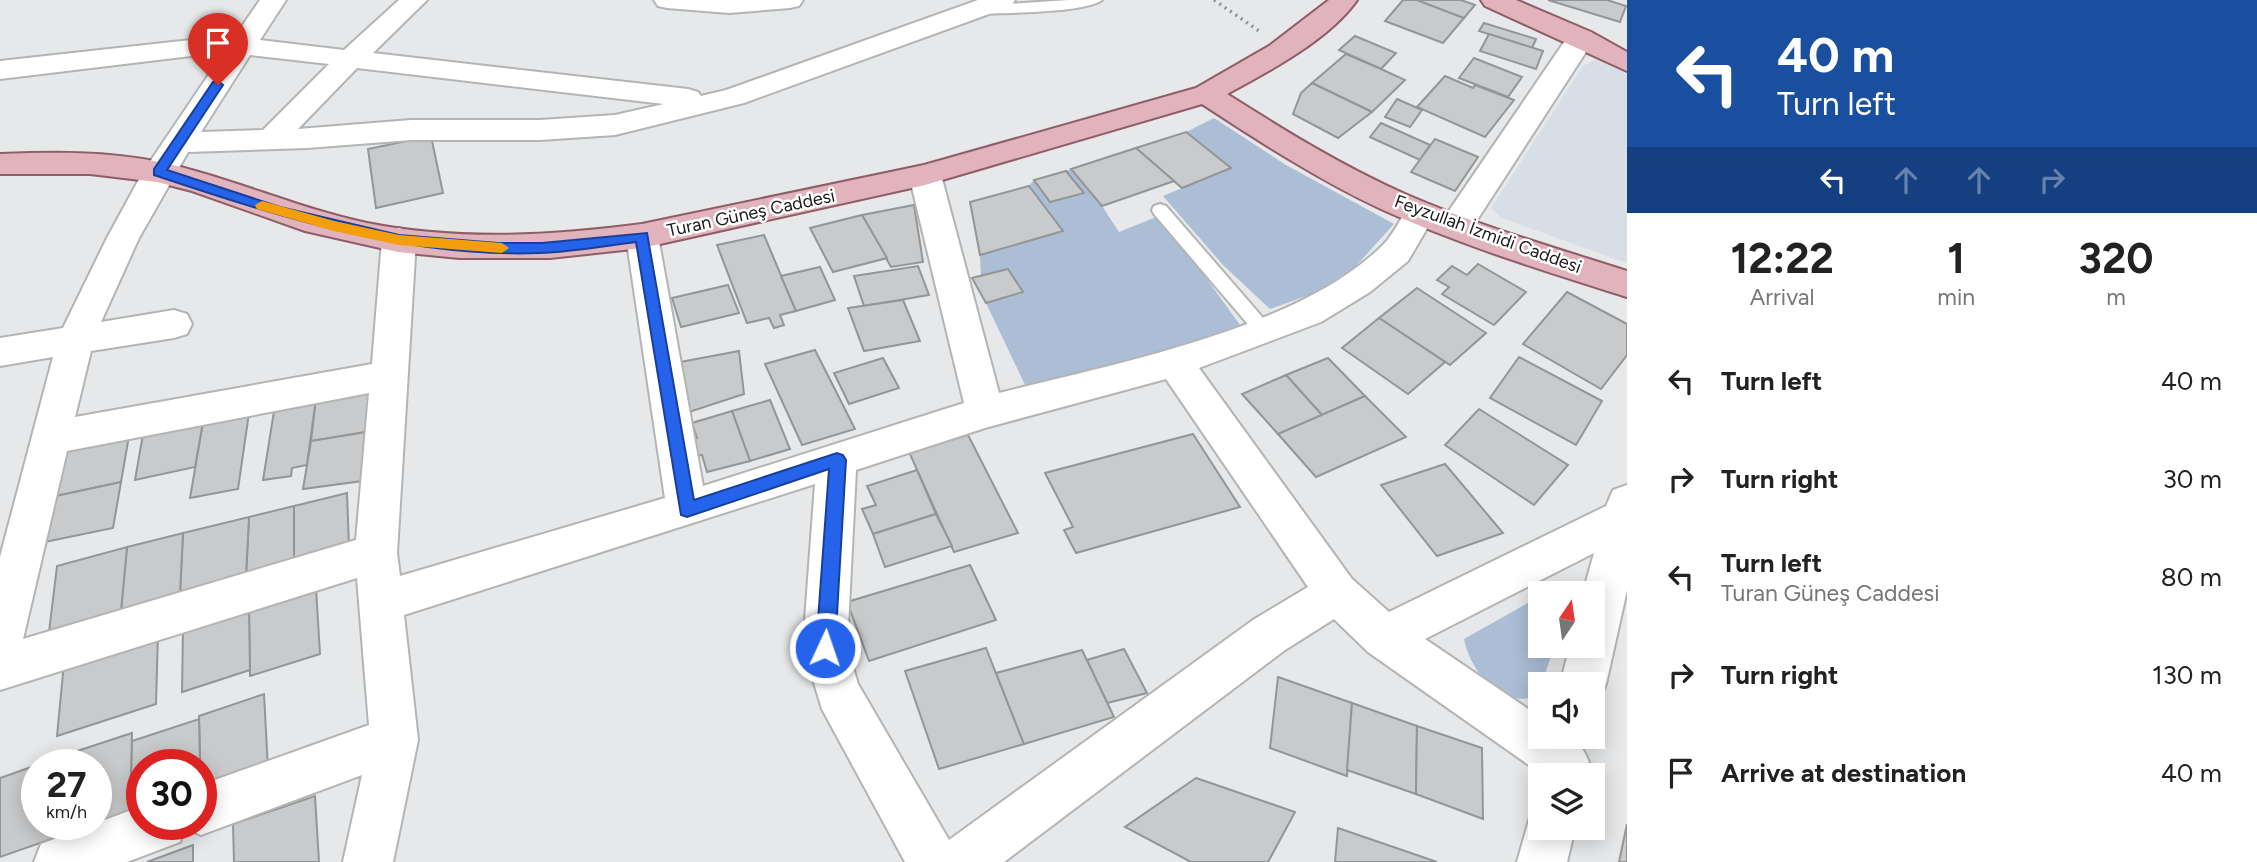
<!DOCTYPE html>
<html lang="en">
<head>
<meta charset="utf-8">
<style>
  :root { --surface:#fff; --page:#f2f2f2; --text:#222; --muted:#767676 }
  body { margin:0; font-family:Figtree,sans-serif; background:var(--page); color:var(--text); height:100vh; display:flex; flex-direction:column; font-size:26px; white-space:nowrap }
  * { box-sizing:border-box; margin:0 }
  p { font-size:23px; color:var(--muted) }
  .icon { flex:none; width:38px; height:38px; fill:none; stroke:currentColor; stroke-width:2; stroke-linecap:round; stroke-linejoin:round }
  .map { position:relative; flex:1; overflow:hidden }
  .details { display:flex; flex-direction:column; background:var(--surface); width:630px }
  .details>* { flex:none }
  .guide { background:#1a4fa0; color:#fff; overflow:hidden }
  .needle { width:46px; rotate:13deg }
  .tools { position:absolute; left:1528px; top:581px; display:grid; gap:14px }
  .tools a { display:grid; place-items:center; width:77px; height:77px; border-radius:0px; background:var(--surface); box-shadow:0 4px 18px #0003; font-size:35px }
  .speed { position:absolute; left:21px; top:749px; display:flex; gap:14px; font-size:35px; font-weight:700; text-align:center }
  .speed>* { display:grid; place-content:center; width:91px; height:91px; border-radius:50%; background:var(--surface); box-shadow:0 4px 18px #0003; line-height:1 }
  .speed small { font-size:18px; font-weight:400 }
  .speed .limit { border:10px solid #d22; background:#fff; color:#111 }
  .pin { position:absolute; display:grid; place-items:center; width:60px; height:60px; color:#fff; margin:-72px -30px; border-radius:50% 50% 50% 0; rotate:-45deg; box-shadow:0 0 7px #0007 }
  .pin .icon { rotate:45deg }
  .me { position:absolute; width:77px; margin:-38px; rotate:3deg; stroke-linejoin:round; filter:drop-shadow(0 0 5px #0008) }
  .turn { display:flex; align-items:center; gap:24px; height:147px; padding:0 35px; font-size:32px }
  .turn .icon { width:91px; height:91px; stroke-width:2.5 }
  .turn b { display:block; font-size:49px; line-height:60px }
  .lanes { display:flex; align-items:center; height:66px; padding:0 35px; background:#0003; justify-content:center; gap:35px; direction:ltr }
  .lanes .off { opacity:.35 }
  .eta { display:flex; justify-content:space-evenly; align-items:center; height:119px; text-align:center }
  .eta b { font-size:42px; font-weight:700; line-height:49px }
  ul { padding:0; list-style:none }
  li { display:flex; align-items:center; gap:21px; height:98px; padding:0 35px }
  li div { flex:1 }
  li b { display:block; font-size:26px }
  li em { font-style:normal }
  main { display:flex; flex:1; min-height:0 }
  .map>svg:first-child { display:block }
</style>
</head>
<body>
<main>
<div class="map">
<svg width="1627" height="862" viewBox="0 0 1627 862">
  <rect width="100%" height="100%" fill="#e6e8e9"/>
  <polygon fill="#d8dee5" points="1595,60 1606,61 1627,74 1627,263 1502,218 1491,208 1583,66"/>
  <g fill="#abbed6">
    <polygon points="1214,118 1286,165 1394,224 1355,267 1312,294 1270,309 1223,265 1163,196 1230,168 1186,132"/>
    <polygon points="1071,169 1102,206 1119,232 1156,217 1196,264 1240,325 1166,351 1026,387 986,303 1023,292 1008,269 981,276 980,255 1063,231 1029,186 1034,180 1051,202 1083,192 1066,171"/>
    <path d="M1540,596V646H1554L1542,684H1540V694C1503,713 1470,671 1464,639Z"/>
  </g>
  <g fill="#c9cacb" stroke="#949596" stroke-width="2">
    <polygon points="1403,0 1417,0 1464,18 1443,43 1385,21"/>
    <polygon points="1417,0 1461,0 1475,5 1464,18"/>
    <polygon points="1548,0 1607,0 1626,6 1620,22"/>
    <polygon points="1484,23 1536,39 1532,48 1479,31"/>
    <polygon points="1489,34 1543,51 1536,69 1480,51"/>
    <polygon points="1355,36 1396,53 1381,69 1339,50"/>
    <polygon points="1346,54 1381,69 1405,80 1372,112 1312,83"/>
    <polygon points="1474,58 1522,77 1508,97 1459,78"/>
    <polygon points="1445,76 1473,88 1475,85 1514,100 1485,137 1417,107"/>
    <polygon points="1312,83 1372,112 1338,138 1293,114 1301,93"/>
    <polygon points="1397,99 1422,110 1410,127 1385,117"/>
    <polygon points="1381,123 1430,145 1420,160 1370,137"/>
    <polygon points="1186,132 1231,168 1182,188 1136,148"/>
    <polygon points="431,136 443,193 376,208 368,149"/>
    <polygon points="1435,139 1478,157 1455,191 1411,172"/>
    <polygon points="1136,148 1174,181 1102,206 1071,169"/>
    <polygon points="1066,171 1084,193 1050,202 1034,180"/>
    <polygon points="1029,186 1063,231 980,255 970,202"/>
    <polygon points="914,205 923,262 891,267 862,215"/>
    <polygon points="862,215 887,258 833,272 810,228"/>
    <polygon points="764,235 796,311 780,315 784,325 774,328 769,318 747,323 717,245"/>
    <polygon points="1478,264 1526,292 1494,325 1442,294 1449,287 1437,280 1452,266 1467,275"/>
    <polygon points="918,266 929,295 864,306 854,276"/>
    <polygon points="820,267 835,300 796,311 781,276"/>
    <polygon points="1008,269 1023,292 986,303 972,278"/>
    <polygon points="728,285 739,313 681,327 672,298"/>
    <polygon points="1417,288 1486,333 1450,365 1379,318"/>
    <polygon points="1567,292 1627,324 1627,355 1601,389 1523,344"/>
    <polygon points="903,300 920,341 864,351 848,308"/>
    <polygon points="1379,318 1445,362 1408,394 1342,348"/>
    <polygon points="815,350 855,429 802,445 765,364"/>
    <polygon points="739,351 744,394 686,413 680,362"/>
    <polygon points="1519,357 1602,401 1576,445 1490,398"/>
    <polygon points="883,358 899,388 849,404 834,373"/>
    <polygon points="1328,358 1365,396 1322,415 1286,375"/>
    <polygon points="1286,375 1322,415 1278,434 1242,394"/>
    <polygon points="370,390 366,432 311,441 316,398"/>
    <polygon points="1365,396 1406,437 1316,477 1278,434"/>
    <polygon points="316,398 307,465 292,468 291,476 263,480 275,405"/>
    <polygon points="770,400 790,449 750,461 732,411"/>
    <polygon points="1479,409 1568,465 1534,505 1445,445"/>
    <polygon points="732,411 750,461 707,472 702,455 696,456 691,440 697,438 692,423"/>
    <polygon points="249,413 238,489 190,498 203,422"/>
    <polygon points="203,422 195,467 135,480 143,434"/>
    <polygon points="366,432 362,481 303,489 311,441"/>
    <polygon points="1193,434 1240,507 1076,553 1064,530 1073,527 1045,473"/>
    <polygon points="968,435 1018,533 954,552 909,452"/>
    <polygon points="129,436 121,482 56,496 67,448"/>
    <polygon points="1445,464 1503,533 1437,556 1381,485"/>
    <polygon points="917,470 936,514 873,534 862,509 876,505 867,486"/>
    <polygon points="121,482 113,528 45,542 56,496"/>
    <polygon points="347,493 349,548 294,563 294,506"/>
    <polygon points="294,506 294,563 246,576 249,517"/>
    <polygon points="936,514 952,546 885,567 873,534"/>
    <polygon points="249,517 246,576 180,594 183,533"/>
    <polygon points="183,533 180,594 121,611 127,547"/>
    <polygon points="127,547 121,611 49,632 57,566"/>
    <polygon points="970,565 996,620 869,661 847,602"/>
    <polygon points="316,588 320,654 250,676 249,609"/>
    <polygon points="249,609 250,670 182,692 183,629"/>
    <polygon points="158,634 156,704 57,736 64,663"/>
    <polygon points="986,648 1024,744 939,769 905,671"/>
    <polygon points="1124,649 1147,693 1107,703 1087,660"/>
    <polygon points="1082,650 1114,717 1024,744 996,673"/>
    <polygon points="1278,677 1352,703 1347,776 1270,748"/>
    <polygon points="264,694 268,769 201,793 199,716"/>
    <polygon points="1352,703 1417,726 1416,794 1347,770"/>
    <polygon points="199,719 200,765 142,765 142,815 130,819 132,741"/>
    <polygon points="1417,726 1482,748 1483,819 1416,794"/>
    <polygon points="132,733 130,811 96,823 96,765 65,765 65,755"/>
    <polygon points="65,755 65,765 38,765"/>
    <polygon points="37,765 37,824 61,824 60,836 0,857 0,778"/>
    <polygon points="1196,778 1295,812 1268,862 1191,862 1125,827"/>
    <polygon points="315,796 319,862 234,862 233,824"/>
    <polygon points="61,824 92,824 60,836"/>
    <polygon points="1627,824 1627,862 1619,862"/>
    <polygon points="1338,828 1437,862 1335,862"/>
    <polygon points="193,845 193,862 147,862"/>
  </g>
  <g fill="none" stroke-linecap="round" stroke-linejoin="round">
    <defs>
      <g id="lane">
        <path d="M1069,0H1102C1086,13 1001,13 977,14L970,10L977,6Z"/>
        <polygon points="1160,204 1166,206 1270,326 1273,331 1270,336 1258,336 1154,214 1152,210 1154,206"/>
      </g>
      <g id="street">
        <path d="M260,0H286L260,40L344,50L399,0H427L373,53L688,89L698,92L701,96L726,90L978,0H1015L1011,6L744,103L615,135L540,140H411L307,148L188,152L139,238L101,322L174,310L187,314L192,324L187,334L174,338L91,351L75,417L372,364L382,240L387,232L399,228L411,232L416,240L397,553L400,576L665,498L626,236L630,228L642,224L654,228L658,236L703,486L964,403L909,175L914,168L925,165L936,168L941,175L999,393C1113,364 1299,329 1383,245C1393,235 1401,218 1409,205L1420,202L1431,205L1436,213L1408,261L1370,292L1321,322L1199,368L1352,579L1389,612L1606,506L1613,490L1627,485V590L1606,684L1599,700L1592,703V684H1560L1570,646H1592V593H1583L1594,553L1425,639L1540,717V737C1568,737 1577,733 1589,762L1584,775H1543L1368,652L1334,619L1285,650L1004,862H905L822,709L803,647L815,484L404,615L418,740L393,862H343L362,775L201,835L185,828L180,842L127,862H34L41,844L142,806V824H201V785L369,725L357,578L0,690V557L53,357L0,366V338L63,328L107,238L143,172L224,52L0,79V61L236,35ZM250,55L329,64L263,130L201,132ZM357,68L664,104L615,115L540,120H411L298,129ZM1166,379L1308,587L1253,620L949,840L858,684L847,647L856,470L985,428ZM369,393L356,540L23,639L67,451Z"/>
        <polygon points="654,0 803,0 799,6 790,8 729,13 667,8 658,6"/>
        <polygon points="1581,30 1591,32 1595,38 1468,234 1456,237 1444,234 1440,226 1444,218 1571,32"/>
        <polygon points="1540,807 1540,828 1575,828 1567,862 1517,862 1532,810"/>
      </g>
      <g id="primary">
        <path d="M1329,0H1357C1330,39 1268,72 1227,94C1284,130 1342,166 1405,194C1476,225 1552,247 1627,271V297C1545,271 1460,245 1381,209C1319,180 1260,142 1202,104L925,185L642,248L550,258H459L398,252L305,231L192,191L157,182L90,174H0V154C53,152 107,151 159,162C230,177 296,208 367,223C458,241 550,236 642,224L924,165L1196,88L1269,46Z"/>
        <polygon points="1481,0 1516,0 1591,32 1627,52 1627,71 1485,6"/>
      </g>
    </defs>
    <use href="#lane" stroke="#b3b4b5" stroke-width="4"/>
    <use href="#street" stroke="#b3b4b5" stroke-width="4"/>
    <use href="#primary" stroke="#8f5d67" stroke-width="4"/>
    <polyline stroke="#8e9091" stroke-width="3.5" stroke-dasharray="2 4.5" stroke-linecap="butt" points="1214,0 1262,33"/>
    <use href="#lane" fill="#fff" fill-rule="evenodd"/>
    <use href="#street" fill="#fff" fill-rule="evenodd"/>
    <use href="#primary" fill="#e1b3bc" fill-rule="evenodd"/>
  </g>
  <path fill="#2563eb" stroke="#184099" stroke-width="2" d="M218,81L223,85L167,170L280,207L399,235L498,243H542L647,233L694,500L837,453L843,455L846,460L835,648L832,654L825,656L819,654L816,648L829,469L687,517L681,515L636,242C604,246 572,252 540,253C406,258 280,217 154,175V169L213,82Z"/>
  <polygon fill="#f59e0b" points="262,201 334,221 399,235 502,243 509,248 502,253 399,245 334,231 257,209 255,205"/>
  <g text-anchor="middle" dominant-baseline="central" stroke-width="5" stroke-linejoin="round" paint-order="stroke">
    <g font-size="18" fill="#1b1b1c" stroke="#fff">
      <text transform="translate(751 213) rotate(-12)">Turan Güneş Caddesi</text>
      <text transform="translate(1488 234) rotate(20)">Feyzullah İzmidi Caddesi</text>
    </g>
  </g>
</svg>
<div class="tools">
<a><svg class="needle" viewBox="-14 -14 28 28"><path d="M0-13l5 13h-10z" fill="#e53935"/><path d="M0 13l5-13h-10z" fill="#767676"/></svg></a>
<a><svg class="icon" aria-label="sound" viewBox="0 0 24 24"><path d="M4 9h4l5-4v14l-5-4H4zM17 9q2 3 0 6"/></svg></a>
<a><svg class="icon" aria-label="layers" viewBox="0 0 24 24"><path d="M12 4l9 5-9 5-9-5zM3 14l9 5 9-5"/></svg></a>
</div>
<div class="speed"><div>27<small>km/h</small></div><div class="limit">30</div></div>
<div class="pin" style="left:218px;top:85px;background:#d93025"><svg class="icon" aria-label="arrive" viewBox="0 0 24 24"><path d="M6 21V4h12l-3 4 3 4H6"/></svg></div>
<svg class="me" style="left:825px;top:648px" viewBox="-20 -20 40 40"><circle r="17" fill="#2563eb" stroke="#fff" stroke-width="3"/><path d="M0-11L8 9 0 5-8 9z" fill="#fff"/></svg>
</div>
<section class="details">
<div class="guide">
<div class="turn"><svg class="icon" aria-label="left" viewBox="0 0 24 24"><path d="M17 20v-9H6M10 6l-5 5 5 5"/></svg><div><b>40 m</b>Turn left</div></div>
<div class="lanes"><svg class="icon" aria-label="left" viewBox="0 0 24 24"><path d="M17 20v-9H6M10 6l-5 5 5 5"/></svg><svg class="icon off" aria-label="ahead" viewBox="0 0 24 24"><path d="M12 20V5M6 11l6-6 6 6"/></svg><svg class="icon off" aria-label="ahead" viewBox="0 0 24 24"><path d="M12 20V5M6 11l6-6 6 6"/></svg><svg class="icon off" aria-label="right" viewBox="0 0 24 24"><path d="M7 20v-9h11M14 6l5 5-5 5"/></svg></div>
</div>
<div class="eta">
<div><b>12:22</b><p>Arrival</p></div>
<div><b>1</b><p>min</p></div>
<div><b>320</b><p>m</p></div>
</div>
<ul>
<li><svg class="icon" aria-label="left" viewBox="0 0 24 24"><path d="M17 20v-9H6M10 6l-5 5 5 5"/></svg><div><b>Turn left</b></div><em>40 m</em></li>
<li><svg class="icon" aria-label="right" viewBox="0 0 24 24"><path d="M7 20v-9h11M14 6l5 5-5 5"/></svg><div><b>Turn right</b></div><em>30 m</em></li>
<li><svg class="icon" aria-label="left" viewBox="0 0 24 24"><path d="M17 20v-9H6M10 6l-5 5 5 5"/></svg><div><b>Turn left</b><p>Turan Güneş Caddesi</p></div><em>80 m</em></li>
<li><svg class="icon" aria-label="right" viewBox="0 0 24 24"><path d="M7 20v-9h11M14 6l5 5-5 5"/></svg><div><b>Turn right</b></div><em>130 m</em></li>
<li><svg class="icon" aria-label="arrive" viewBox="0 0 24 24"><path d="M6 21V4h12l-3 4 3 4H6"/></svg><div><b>Arrive at destination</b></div><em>40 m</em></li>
</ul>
</section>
</main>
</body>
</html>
